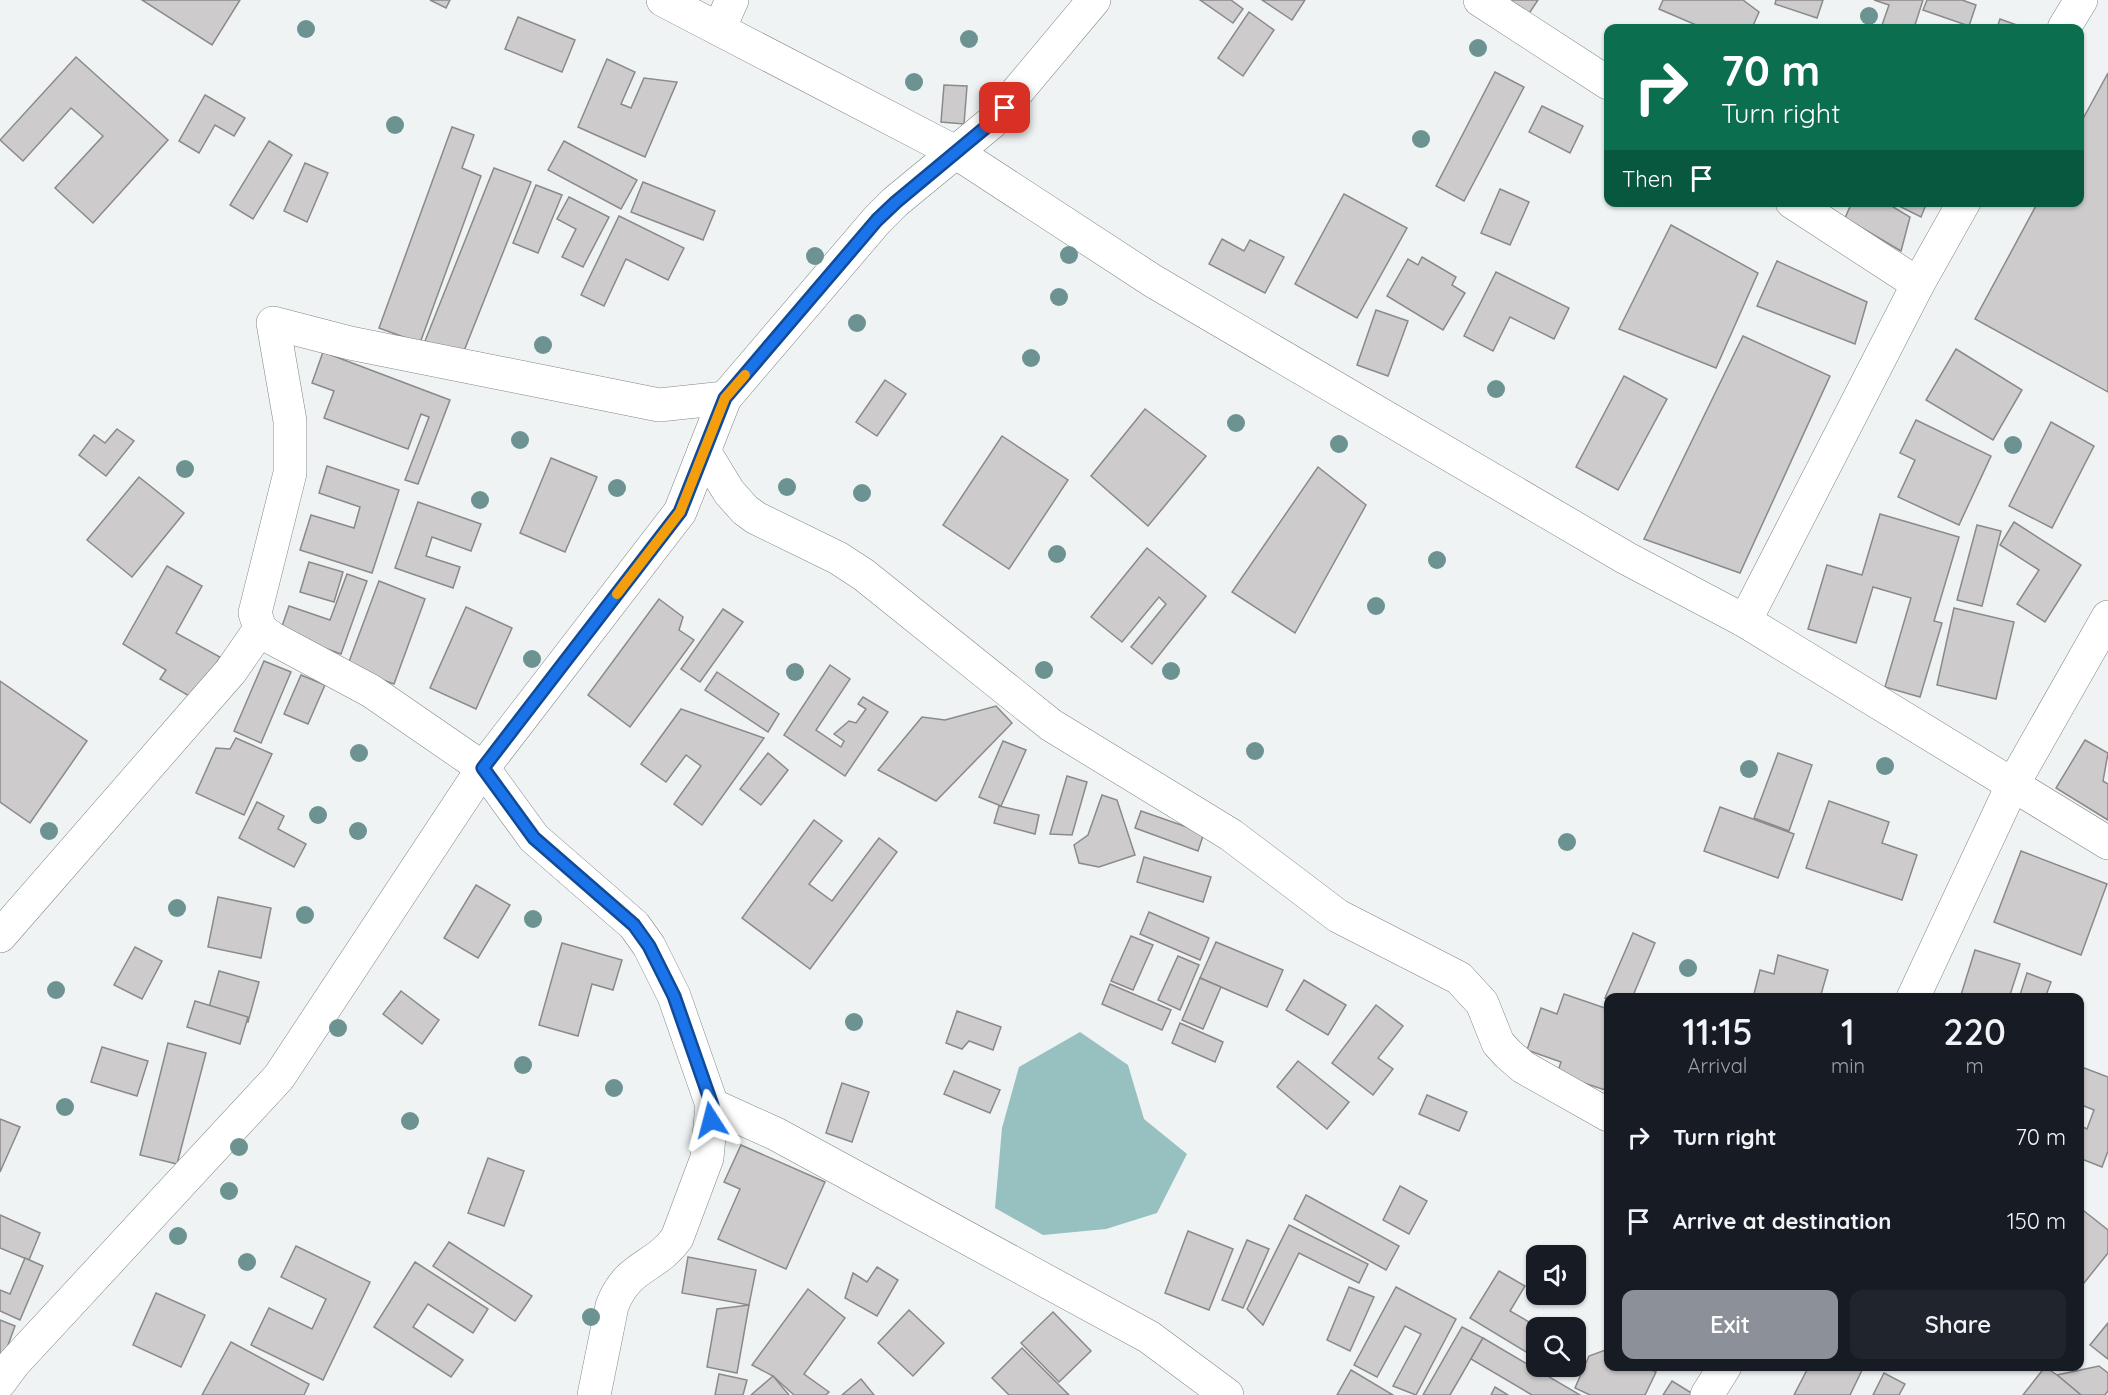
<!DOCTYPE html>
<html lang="en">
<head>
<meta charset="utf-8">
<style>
  :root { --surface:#171b24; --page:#20242c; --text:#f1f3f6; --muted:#9ea1a6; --accent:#8c9099 }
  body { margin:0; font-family:Quicksand,sans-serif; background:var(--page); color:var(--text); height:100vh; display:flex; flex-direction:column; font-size:22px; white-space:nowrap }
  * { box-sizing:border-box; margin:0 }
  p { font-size:20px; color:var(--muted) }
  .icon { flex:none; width:33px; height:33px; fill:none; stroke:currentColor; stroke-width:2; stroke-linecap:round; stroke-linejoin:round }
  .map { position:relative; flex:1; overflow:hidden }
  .side { position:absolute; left:1604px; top:993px; width:480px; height:378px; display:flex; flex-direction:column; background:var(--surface); border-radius:12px; box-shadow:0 2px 4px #0004 }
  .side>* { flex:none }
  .banner { position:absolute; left:1604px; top:24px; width:480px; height:183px; border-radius:12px; box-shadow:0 2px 4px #0004; background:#0b6e4f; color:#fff; overflow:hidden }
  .fabs { position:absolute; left:1526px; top:1245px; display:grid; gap:12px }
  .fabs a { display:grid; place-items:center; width:60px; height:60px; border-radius:12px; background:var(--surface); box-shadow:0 2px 4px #0004; font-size:30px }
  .pin { position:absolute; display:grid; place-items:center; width:51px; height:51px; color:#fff; margin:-26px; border-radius:12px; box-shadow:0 3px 9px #0006 }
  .me { position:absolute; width:66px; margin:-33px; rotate:351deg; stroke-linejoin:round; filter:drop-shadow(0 0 4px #0008) }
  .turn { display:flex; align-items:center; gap:21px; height:126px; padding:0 18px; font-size:27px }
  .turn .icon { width:78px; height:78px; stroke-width:2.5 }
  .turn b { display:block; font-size:42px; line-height:51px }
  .then { display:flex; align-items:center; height:57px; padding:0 18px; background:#0003; gap:12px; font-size:22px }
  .eta { display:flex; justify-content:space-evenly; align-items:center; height:102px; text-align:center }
  .eta b { font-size:36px; font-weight:600; line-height:42px }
  .primary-button { display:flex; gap:12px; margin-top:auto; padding:12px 18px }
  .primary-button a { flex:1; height:69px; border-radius:12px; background:var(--accent); color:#fff; font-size:24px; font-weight:600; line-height:69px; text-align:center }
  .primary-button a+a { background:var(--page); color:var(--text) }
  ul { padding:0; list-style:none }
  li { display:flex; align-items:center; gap:18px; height:84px; padding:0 18px }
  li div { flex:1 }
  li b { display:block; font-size:22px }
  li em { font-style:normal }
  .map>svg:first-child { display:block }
</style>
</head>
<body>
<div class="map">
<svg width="2108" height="1395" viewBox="0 0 2108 1395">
  <rect width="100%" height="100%" fill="#eff3f3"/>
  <polygon fill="#96c1c0" points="1080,1032 1128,1065 1144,1119 1187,1154 1157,1213 1106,1229 1043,1235 995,1208 1002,1128 1019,1067"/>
  <g fill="#cecbcd" stroke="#8b898b" stroke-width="1.5">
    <polygon points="142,0 240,0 212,45"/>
    <polygon points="430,0 450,0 446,8"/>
    <polygon points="1200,0 1231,0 1243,9 1233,23"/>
    <polygon points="1262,0 1305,0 1292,20"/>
    <polygon points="1506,0 1538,0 1528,15"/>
    <polygon points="1663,0 1743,0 1759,12 1752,28 1703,28 1659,9"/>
    <polygon points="1776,0 1823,0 1817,18 1775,4"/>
    <polygon points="1874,0 1923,0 1914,28 1881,28 1889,5"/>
    <polygon points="1927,0 1962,0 1976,5 1969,26 1923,10"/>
    <polygon points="1249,12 1274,30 1243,76 1218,58"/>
    <polygon points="518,17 575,40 562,72 505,49"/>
    <polygon points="2000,19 2025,28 1997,28"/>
    <polygon points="76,57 168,140 93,223 55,188 103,136 71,108 23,161 0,140"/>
    <polygon points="607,59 635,72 621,104 631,108 644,78 677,82 645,157 578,127"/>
    <polygon points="1495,72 1524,87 1464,201 1436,186"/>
    <polygon points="2108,73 2108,392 1975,319 2038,202 2079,202 2079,126"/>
    <polygon points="944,85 967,86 964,124 941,122"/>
    <polygon points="205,95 245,118 234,136 215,125 199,153 179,141"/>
    <polygon points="1542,106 1583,126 1570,153 1529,132"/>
    <polygon points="452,127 474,135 462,168 481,176 420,343 379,328"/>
    <polygon points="269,141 292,155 253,219 230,205"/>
    <polygon points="564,141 637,180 621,209 548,170"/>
    <polygon points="305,163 328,173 307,222 284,211"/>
    <polygon points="494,168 531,182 462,356 425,341"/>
    <polygon points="643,182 715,211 703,240 631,212"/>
    <polygon points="536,185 562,195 538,253 513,243"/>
    <polygon points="1500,189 1529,202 1510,245 1481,233"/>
    <polygon points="1344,194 1407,228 1357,318 1295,284"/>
    <polygon points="569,197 609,217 583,267 562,257 576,229 557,219"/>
    <polygon points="1852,202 1885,202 1910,217 1901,251 1845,218"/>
    <polygon points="1891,202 1927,202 1921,217"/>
    <polygon points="619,216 684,248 668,280 626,259 604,306 581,295"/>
    <polygon points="1671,225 1758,273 1716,368 1619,329"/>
    <polygon points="1222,239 1244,251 1250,240 1284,257 1265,293 1209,264"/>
    <polygon points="1422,257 1456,277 1452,285 1465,293 1443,330 1387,296 1408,259 1418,265"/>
    <polygon points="1777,261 1867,302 1855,344 1757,306"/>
    <polygon points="1496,272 1569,308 1554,339 1510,317 1493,351 1464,336"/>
    <polygon points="1376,310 1408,321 1388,376 1357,365"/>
    <polygon points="1743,336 1830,376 1740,573 1644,539"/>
    <polygon points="1956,349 2022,390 1993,440 1926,400"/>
    <polygon points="323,352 450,400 418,484 405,480 429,417 421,414 408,449 324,418 334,391 312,383"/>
    <polygon points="1624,376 1667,399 1618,490 1576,467"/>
    <polygon points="885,380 906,394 877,436 856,422"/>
    <polygon points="1145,409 1206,456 1148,526 1091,476"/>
    <polygon points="1916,420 1991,456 1959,525 1898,497 1915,460 1900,453"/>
    <polygon points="2051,422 2094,446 2052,528 2009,506"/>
    <polygon points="117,429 134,441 106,476 79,455 94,435 105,443"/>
    <polygon points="1002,436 1068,480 1009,569 943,525"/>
    <polygon points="551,458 597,477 565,552 520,533"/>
    <polygon points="327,466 399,490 372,573 300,550 311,515 354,528 360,507 319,493"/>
    <polygon points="1318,467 1366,505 1295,633 1232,592"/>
    <polygon points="139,477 184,513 132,577 87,540"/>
    <polygon points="418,502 481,524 471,551 432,537 426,556 460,567 453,588 395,568"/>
    <polygon points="1880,514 1959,537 1934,621 1942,623 1920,697 1885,687 1911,598 1873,587 1856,643 1808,629 1827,565 1862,575"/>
    <polygon points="2014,522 2081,565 2045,622 2017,604 2039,570 2000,545"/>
    <polygon points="1977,525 2001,531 1982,606 1957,600"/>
    <polygon points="1147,548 1206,596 1152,664 1131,647 1166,604 1159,597 1122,642 1091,617"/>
    <polygon points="309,562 343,572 334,602 300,592"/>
    <polygon points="167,566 202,586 176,633 220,657 196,700 160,679 166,670 123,644"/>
    <polygon points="347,574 367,581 341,654 280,632 289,606 330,620"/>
    <polygon points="379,581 425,599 394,684 347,667"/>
    <polygon points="659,599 683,617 679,630 694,640 630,727 588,695"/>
    <polygon points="466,607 512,628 476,709 430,688"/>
    <polygon points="1954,608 2014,622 1996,699 1937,685"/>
    <polygon points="723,609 743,622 700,682 681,669"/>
    <polygon points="264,661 291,672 261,743 234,731"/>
    <polygon points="830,665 850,679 816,730 841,747 844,741 834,734 849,721 856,723 866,709 858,704 863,697 888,712 845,776 784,735"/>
    <polygon points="717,672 779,714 768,732 705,690"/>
    <polygon points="301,675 325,685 308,724 284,714"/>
    <polygon points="0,681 87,741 30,823 0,802"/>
    <polygon points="996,706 1012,723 936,801 878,770 922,717 945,720"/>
    <polygon points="681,709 764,738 702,825 674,804 701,766 686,755 666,782 641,764"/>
    <polygon points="236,738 272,754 244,815 196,793 216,748 230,749"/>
    <polygon points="2085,740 2108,753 2103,781 2108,784 2108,820 2056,788"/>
    <polygon points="1003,741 1026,750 1001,806 979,797"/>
    <polygon points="768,753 788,770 761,805 740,789"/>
    <polygon points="1778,753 1812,765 1789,831 1754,818"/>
    <polygon points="1067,776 1087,782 1072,835 1050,834"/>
    <polygon points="1102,795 1117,800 1135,855 1099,867 1079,863 1074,845 1088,835"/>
    <polygon points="1829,801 1889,822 1882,843 1917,855 1902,900 1806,868"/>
    <polygon points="257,802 284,816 278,829 306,844 294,867 239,838"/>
    <polygon points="999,806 1039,815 1035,834 994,823"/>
    <polygon points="1720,807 1794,834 1778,878 1704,851"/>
    <polygon points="1141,811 1204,833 1198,851 1135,828"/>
    <polygon points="814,820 842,841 809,884 832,901 879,838 897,852 810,969 742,918"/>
    <polygon points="2021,851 2107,884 2081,955 1994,922"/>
    <polygon points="1144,857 1211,877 1203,902 1137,882"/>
    <polygon points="476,885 510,905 478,958 444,938"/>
    <polygon points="218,897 271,908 261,958 208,947"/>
    <polygon points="1149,912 1209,938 1200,960 1140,934"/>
    <polygon points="1633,933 1655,943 1632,998 1608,999 1605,998"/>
    <polygon points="1131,936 1153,945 1133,990 1111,981"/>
    <polygon points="1216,942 1283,970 1267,1007 1200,978"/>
    <polygon points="562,943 622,960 613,990 592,984 578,1036 539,1025"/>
    <polygon points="135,947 162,961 142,999 114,985"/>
    <polygon points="1975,950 2020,964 2009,998 1960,998"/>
    <polygon points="1778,955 1828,970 1820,998 1753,998 1760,970 1774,974"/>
    <polygon points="1178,956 1199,965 1180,1010 1158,1000"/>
    <polygon points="219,971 259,982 248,1022 208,1011"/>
    <polygon points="2027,973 2051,982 2045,998 2019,998"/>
    <polygon points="1200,978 1221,987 1203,1029 1182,1020"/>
    <polygon points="1304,980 1346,1005 1328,1035 1286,1010"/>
    <polygon points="1110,984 1171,1010 1162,1030 1102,1004"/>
    <polygon points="401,991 439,1020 422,1044 383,1014"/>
    <polygon points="1564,994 1608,1009 1608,1091 1557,1074 1561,1062 1527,1050 1541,1008 1557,1014"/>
    <polygon points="195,1001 248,1017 240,1044 187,1027"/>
    <polygon points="1376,1005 1403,1026 1378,1058 1393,1069 1373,1095 1332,1063"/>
    <polygon points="957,1011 1001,1027 993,1050 969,1041 962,1049 946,1043"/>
    <polygon points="1180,1023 1223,1042 1215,1062 1172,1043"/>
    <polygon points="168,1043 206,1053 177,1164 140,1155"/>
    <polygon points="102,1047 148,1061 137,1096 91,1082"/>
    <polygon points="1298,1061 1349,1102 1327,1129 1277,1087"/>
    <polygon points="2079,1066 2108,1077 2108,1151 2102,1167 2079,1158 2079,1125 2087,1129 2094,1110 2079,1104"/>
    <polygon points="954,1071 1000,1090 990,1113 944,1094"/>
    <polygon points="842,1083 869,1092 852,1142 826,1133"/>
    <polygon points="1427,1095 1467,1112 1459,1131 1419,1114"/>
    <polygon points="0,1119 20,1127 0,1172"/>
    <polygon points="741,1145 825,1182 786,1269 718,1239 740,1189 724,1182"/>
    <polygon points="488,1158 524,1171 504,1226 468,1213"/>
    <polygon points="1400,1186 1427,1201 1409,1234 1383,1220"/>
    <polygon points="1306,1195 1399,1246 1386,1270 1294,1219"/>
    <polygon points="2079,1207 2108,1230 2108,1253 2080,1288"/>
    <polygon points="0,1215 40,1233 29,1260 0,1248"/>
    <polygon points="1289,1225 1368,1264 1359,1283 1299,1253 1263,1325 1247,1309"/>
    <polygon points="1188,1231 1233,1249 1209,1310 1165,1293"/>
    <polygon points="1247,1240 1269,1249 1243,1308 1222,1300"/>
    <polygon points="449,1242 532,1296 515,1321 433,1266"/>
    <polygon points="296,1246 370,1282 323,1380 251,1345 269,1308 312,1329 326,1299 281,1277"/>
    <polygon points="688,1257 756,1270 749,1305 682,1293"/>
    <polygon points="25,1258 43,1266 20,1320 0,1311 0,1290 10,1294"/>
    <polygon points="415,1262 488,1309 473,1333 428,1304 413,1327 463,1360 451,1377 374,1327"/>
    <polygon points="877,1267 898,1280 877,1316 845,1298 853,1273 867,1282"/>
    <polygon points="1499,1271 1525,1286 1510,1311 1536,1326 1539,1321 1550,1328 1536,1328 1536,1358 1470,1318"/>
    <polygon points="1349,1287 1374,1297 1350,1351 1327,1340"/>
    <polygon points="1396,1287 1456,1319 1416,1395 1393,1386 1421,1334 1405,1326 1377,1377 1354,1365"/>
    <polygon points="808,1289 845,1318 804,1374 829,1392 826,1395 794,1395 773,1376 752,1365"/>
    <polygon points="156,1293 205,1315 181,1367 133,1345"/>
    <polygon points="749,1305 737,1373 707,1367 717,1309"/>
    <polygon points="909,1310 944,1343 913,1376 878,1343"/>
    <polygon points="1053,1312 1091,1351 1059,1382 1021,1343"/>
    <polygon points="0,1320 15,1326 0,1367"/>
    <polygon points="2108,1323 2108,1359 2090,1345"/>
    <polygon points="1462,1327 1483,1338 1450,1395 1423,1395"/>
    <polygon points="1483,1338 1580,1395 1532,1395 1471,1359"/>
    <polygon points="231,1342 309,1384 304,1395 202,1395"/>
    <polygon points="1022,1348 1069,1395 1009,1395 992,1378"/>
    <polygon points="1608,1349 1608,1366 1644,1366 1656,1372 1645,1395 1590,1395 1575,1388 1589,1356"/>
    <polygon points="1809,1366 1864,1366 1850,1395 1794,1395"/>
    <polygon points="2099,1366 2108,1373 2108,1391 2105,1395 2081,1395 2057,1375"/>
    <polygon points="2045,1367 2057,1375 2081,1395 2023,1395"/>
    <polygon points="1351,1370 1393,1395 1337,1395"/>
    <polygon points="1884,1373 1905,1384 1899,1395 1873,1395"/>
    <polygon points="719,1374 747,1380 743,1395 715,1395"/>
    <polygon points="773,1376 789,1395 751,1395"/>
    <polygon points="861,1379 874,1395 842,1395"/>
    <polygon points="1672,1381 1693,1394 1692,1395 1663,1395"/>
    <polygon points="1495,1387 1508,1395 1491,1395"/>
  </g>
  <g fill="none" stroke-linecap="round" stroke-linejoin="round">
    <defs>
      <g id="street">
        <polyline points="663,0 957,153 1153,281 1626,558 1745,621 2108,843"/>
        <polyline points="1480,0 1608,83"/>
        <polyline points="2064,28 2081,0"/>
        <polyline points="719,29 732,0"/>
        <polyline points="1792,202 1918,284"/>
        <polyline points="704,451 729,492 745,510 756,518 838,558 864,575 1051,725 1231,835 1338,916 1459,978 1482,1003 1498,1043 1508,1054 1523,1067 1608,1115"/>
        <polyline points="1745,621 1918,284 1964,202"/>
        <polyline points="0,936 231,671 260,629"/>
        <polyline points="1913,998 2012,786 2108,617"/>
        <polyline points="712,1105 776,1134 1149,1337 1227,1395"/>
        <polyline points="0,1382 14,1363 279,1077 483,768 680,512 725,398 877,220 895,202 991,123 1094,0"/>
        <path d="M594,1395L612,1306C628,1264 655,1269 677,1238L707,1158L712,1105L674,996L649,946L634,925L534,838L483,768L371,691L272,638L260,629L255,613L290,473V421L273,323L350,343L659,405L725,398"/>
        <polyline points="1707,1395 1725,1366"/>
      </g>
    </defs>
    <use href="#street" stroke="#828686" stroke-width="34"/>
    <use href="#street" stroke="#fff" stroke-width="33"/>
  </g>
  <g fill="#6c9292">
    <circle cx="1869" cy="16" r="9"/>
    <circle cx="306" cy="29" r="9"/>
    <circle cx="969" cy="39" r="9"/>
    <circle cx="1478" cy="48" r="9"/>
    <circle cx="914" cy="82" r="9"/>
    <circle cx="395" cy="125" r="9"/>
    <circle cx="1421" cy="139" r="9"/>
    <circle cx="1069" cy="255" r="9"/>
    <circle cx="815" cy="256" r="9"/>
    <circle cx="1059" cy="297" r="9"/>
    <circle cx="857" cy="323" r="9"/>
    <circle cx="543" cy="345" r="9"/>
    <circle cx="1031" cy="358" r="9"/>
    <circle cx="1496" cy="389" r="9"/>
    <circle cx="1236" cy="423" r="9"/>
    <circle cx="520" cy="440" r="9"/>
    <circle cx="1339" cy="444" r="9"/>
    <circle cx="2013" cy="445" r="9"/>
    <circle cx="185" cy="469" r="9"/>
    <circle cx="787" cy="487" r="9"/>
    <circle cx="617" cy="488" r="9"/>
    <circle cx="862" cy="493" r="9"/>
    <circle cx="480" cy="500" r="9"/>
    <circle cx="1057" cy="554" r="9"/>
    <circle cx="1437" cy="560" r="9"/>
    <circle cx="1376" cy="606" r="9"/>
    <circle cx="532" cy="659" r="9"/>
    <circle cx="1044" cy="670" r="9"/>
    <circle cx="1171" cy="671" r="9"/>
    <circle cx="795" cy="672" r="9"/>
    <circle cx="1255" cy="751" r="9"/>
    <circle cx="359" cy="753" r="9"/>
    <circle cx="1885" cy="766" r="9"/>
    <circle cx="1749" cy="769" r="9"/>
    <circle cx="318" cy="815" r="9"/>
    <circle cx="49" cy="831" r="9"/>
    <circle cx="358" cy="831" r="9"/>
    <circle cx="1567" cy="842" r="9"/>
    <circle cx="177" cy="908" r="9"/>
    <circle cx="305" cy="915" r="9"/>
    <circle cx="533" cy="919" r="9"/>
    <circle cx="1688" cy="968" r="9"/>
    <circle cx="56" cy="990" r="9"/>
    <circle cx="854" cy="1022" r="9"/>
    <circle cx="338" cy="1028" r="9"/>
    <circle cx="523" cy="1065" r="9"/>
    <circle cx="614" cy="1088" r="9"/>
    <circle cx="65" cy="1107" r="9"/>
    <circle cx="410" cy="1121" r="9"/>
    <circle cx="239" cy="1147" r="9"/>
    <circle cx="229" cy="1191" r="9"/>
    <circle cx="178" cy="1236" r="9"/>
    <circle cx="247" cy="1262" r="9"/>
    <circle cx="591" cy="1317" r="9"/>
  </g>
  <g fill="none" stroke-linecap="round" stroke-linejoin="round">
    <defs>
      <polyline id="route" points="711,1120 712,1105 674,996 649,946 634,925 534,838 483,768 680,512 725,398 877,220 896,202 991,123 1005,108"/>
    </defs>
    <use href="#route" stroke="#114b97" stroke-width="15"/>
    <use href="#route" stroke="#1a73e8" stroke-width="10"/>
    <polyline stroke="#f59e0b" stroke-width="10" points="617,594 680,512 725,398 745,375"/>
  </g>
</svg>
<div class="fabs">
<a><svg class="icon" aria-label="sound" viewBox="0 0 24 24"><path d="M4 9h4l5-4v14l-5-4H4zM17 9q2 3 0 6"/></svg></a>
<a><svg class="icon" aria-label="search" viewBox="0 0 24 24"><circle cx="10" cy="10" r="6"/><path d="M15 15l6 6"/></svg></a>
</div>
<div class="pin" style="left:1005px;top:108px;background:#d93025"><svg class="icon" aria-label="arrive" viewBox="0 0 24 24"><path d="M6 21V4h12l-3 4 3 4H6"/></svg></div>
<svg class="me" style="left:711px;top:1120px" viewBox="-20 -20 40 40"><path d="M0-17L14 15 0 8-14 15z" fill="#1a73e8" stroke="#fff" stroke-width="4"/></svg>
<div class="banner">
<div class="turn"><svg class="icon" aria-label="right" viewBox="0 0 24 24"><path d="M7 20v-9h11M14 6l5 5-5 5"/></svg><div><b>70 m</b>Turn right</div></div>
<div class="then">Then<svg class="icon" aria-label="arrive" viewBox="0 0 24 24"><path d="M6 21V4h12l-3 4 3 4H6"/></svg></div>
</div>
<section class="side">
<div class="eta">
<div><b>11:15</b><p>Arrival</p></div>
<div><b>1</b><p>min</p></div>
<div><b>220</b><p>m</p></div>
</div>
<ul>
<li><svg class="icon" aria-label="right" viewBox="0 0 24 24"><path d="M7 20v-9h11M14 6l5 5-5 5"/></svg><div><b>Turn right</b></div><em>70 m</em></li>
<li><svg class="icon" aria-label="arrive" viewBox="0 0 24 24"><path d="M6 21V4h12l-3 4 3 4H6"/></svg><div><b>Arrive at destination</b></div><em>150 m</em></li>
</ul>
<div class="primary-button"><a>Exit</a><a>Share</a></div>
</section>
</div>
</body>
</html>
